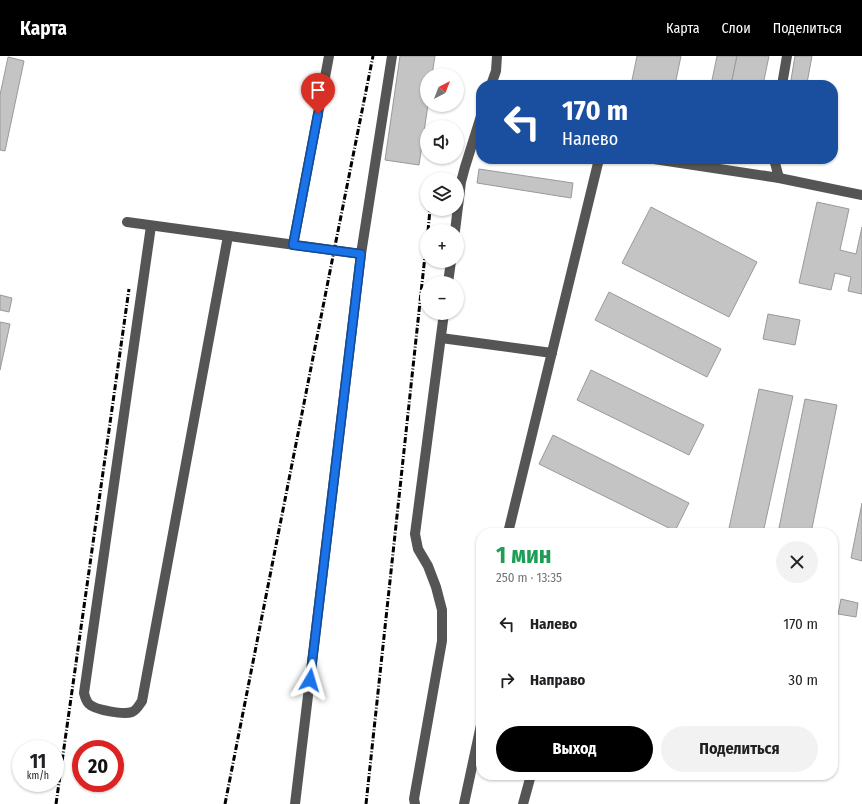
<!DOCTYPE html>
<html lang="ru">
<head>
<meta charset="utf-8">
<style>
  :root { --surface:#fff; --page:#f2f2f2; --text:#202124; --muted:#757577; --accent:#000 }
  body { margin:0; font-family:"Fira Sans Condensed",sans-serif; background:var(--page); color:var(--text); height:100vh; display:flex; flex-direction:column; font-size:15px; white-space:nowrap }
  * { box-sizing:border-box; margin:0 }
  p { font-size:13px; color:var(--muted) }
  .icon { flex:none; width:22px; height:22px; fill:none; stroke:currentColor; stroke-width:2; stroke-linecap:round; stroke-linejoin:round }
  .map { position:relative; flex:1; overflow:hidden }
  .details { position:absolute; left:476px; top:472px; width:362px; height:252px; display:flex; flex-direction:column; background:var(--surface); border-radius:16px; box-shadow:0 1px 3px #0004 }
  .details>* { flex:none }
  .hud { position:absolute; left:476px; top:24px; width:362px; height:84px; border-radius:16px; box-shadow:0 1px 3px #0004; background:#1a4fa0; color:#fff; overflow:hidden }
  .needle { width:26px; rotate:42deg }
  .controls { position:absolute; left:420px; top:12px; display:grid; gap:8px }
  .controls a { display:grid; place-items:center; width:44px; height:44px; border-radius:50%; background:var(--surface); box-shadow:0 1px 3px #0004; font-size:20px }
  .speed { position:absolute; left:12px; top:684px; display:flex; gap:8px; font-size:20px; font-weight:700; text-align:center }
  .speed>* { display:grid; place-content:center; width:52px; height:52px; border-radius:50%; background:var(--surface); box-shadow:0 1px 3px #0004; line-height:1 }
  .speed small { font-size:10px; font-weight:400 }
  .speed .limit { border:6px solid #d22; background:#fff; color:#111 }
  .pin { position:absolute; display:grid; place-items:center; width:34px; height:34px; color:#fff; margin:-41px -17px; border-radius:50% 50% 50% 0; rotate:-45deg; box-shadow:0 0 4px #0007 }
  .pin .icon { rotate:45deg }
  .me { position:absolute; width:44px; margin:-22px; rotate:7deg; stroke-linejoin:round; filter:drop-shadow(0 0 3px #0008) }
  .turn { display:flex; align-items:center; gap:14px; height:84px; padding:0 20px; font-size:18px }
  .turn .icon { width:52px; height:52px; stroke-width:2.5 }
  .turn b { display:block; font-size:28px; line-height:34px }
  .round { display:grid; place-items:center; flex:none; width:42px; height:42px; border-radius:21px; background:var(--page) }
  .summary { display:flex; align-items:center; justify-content:space-between; height:68px; padding:0 20px }
  h1 { font-size:24px; font-weight:700; line-height:30px; color:#1e9e55 }
  .cta { display:flex; gap:8px; margin-top:auto; padding:8px 20px }
  .cta a { flex:1; height:46px; border-radius:24px; background:var(--accent); color:#fff; font-size:16px; font-weight:700; line-height:46px; text-align:center }
  .cta a+a { background:var(--page); color:var(--text) }
  ul { padding:0; list-style:none }
  li { display:flex; align-items:center; gap:12px; height:56px; padding:0 20px }
  li div { flex:1 }
  li b { display:block; font-size:15px }
  li em { font-style:normal }
  header { display:flex; align-items:center; gap:24px; box-sizing:border-box; height:56px; padding:0 20px; background:var(--accent); color:#fff }
  header strong { font-size:19px }
  nav { display:flex; gap:22px; margin-inline-start:auto; font-size:14px }
  .map>svg:first-child { display:block }
</style>
</head>
<body>
<header>
<strong>Карта</strong>
<nav><a>Карта</a><a>Слои</a><a>Поделиться</a></nav>
</header>
<div class="map">
<svg width="862" height="748" viewBox="0 0 862 748">
  <rect width="100%" height="100%" fill="#fff"/>
  <g fill="#c4c4c4" stroke="#999">
    <polygon points="400,0 435,0 432,19 427,19 427,49 428,49 419,109 385,104"/>
    <polygon points="637,0 681,0 675,29 631,29"/>
    <polygon points="717,0 737,0 731,29 711,29"/>
    <polygon points="737,0 769,0 763,29 731,29"/>
    <polygon points="795,0 812,0 807,27 791,24"/>
    <polygon points="8,1 24,5 5,95 0,94 0,39"/>
    <polygon points="479,113 573,127 571,142 477,127"/>
    <polygon points="817,146 849,153 840,194 856,198 862,171 862,238 848,235 851,221 835,217 831,234 799,227"/>
    <polygon points="651,151 757,206 729,261 622,207"/>
    <polygon points="609,236 721,293 707,321 595,264"/>
    <polygon points="0,239 12,242 9,256 0,254"/>
    <polygon points="768,258 800,264 795,289 763,283"/>
    <polygon points="0,266 10,268 0,314"/>
    <polygon points="591,314 704,369 689,399 577,344"/>
    <polygon points="759,333 793,340 763,477 728,477"/>
    <polygon points="805,343 837,349 811,477 778,477"/>
    <polygon points="553,379 689,447 675,475 539,408"/>
    <polygon points="862,447 862,505 851,502"/>
    <polygon points="841,543 858,547 856,561 838,558"/>
  </g>
  <g fill="none" stroke-linecap="round" stroke-linejoin="round">
    <g stroke="#555" stroke-width="10">
      <polyline points="491,29 496,15 497,0"/>
      <polyline points="782,29 787,0"/>
      <polyline points="654,103 779,122 862,139"/>
      <polyline points="774,103 779,122"/>
      <polyline points="127,166 361,198"/>
      <path d="M151,170L84,637C85,641 86,645 89,648C95,654 124,659 132,656C137,654 139,649 142,645L228,180"/>
      <polyline points="455,175 461,126 465,111 481,60"/>
      <polyline points="293,189 329,0"/>
      <polyline points="448,227 451,205"/>
      <polyline points="441,282 552,297"/>
      <polyline points="508,477 599,103"/>
      <polyline points="295,748 361,198 392,0"/>
      <polyline points="415,748 414,743 442,585 442,554 436,531 428,510 418,493 415,478 444,257"/>
      <polyline points="464,748 481,669"/>
      <polyline points="523,748 531,719"/>
    </g>
    <g stroke="#000" stroke-width="3" stroke-dasharray="6 2 1 2" stroke-linecap="butt">
      <polyline points="428,175 430,153"/>
      <polyline points="56,748 129,233"/>
      <polyline points="225,748 334,195 373,0"/>
      <polyline points="366,748 427,181"/>
    </g>
  </g>
  <g fill="none" stroke-linecap="round" stroke-linejoin="round">
    <defs>
      <polyline id="route" points="310,624 361,198 293,189 318,58"/>
    </defs>
    <use href="#route" stroke="#114b97" stroke-width="10"/>
    <use href="#route" stroke="#1a73e8" stroke-width="7"/>
  </g>
</svg>
<div class="controls">
<a><svg class="needle" viewBox="-14 -14 28 28"><path d="M0-13l5 13h-10z" fill="#e53935"/><path d="M0 13l5-13h-10z" fill="#757577"/></svg></a>
<a><svg class="icon" aria-label="sound" viewBox="0 0 24 24"><path d="M4 9h4l5-4v14l-5-4H4zM17 9q2 3 0 6"/></svg></a>
<a><svg class="icon" aria-label="layers" viewBox="0 0 24 24"><path d="M12 4l9 5-9 5-9-5zM3 14l9 5 9-5"/></svg></a>
<a>+</a>
<a>−</a>
</div>
<div class="speed"><div>11<small>km/h</small></div><div class="limit">20</div></div>
<div class="pin" style="left:318px;top:58px;background:#d93025"><svg class="icon" aria-label="arrive" viewBox="0 0 24 24"><path d="M6 21V4h12l-3 4 3 4H6"/></svg></div>
<svg class="me" style="left:310px;top:624px" viewBox="-20 -20 40 40"><path d="M0-17L14 15 0 8-14 15z" fill="#1a73e8" stroke="#fff" stroke-width="4"/></svg>
<div class="hud">
<div class="turn"><svg class="icon" aria-label="left" viewBox="0 0 24 24"><path d="M17 20v-9H6M10 6l-5 5 5 5"/></svg><div><b>170 m</b>Налево</div></div>
</div>
<section class="details">
<div class="summary"><div><h1>1 мин</h1><p>250 m · 13:35</p></div><a class="round"><svg class="icon" aria-label="close" viewBox="0 0 24 24"><path d="M6 6l12 12M18 6L6 18"/></svg></a></div>
<ul>
<li><svg class="icon" aria-label="left" viewBox="0 0 24 24"><path d="M17 20v-9H6M10 6l-5 5 5 5"/></svg><div><b>Налево</b></div><em>170 m</em></li>
<li><svg class="icon" aria-label="right" viewBox="0 0 24 24"><path d="M7 20v-9h11M14 6l5 5-5 5"/></svg><div><b>Направо</b></div><em>30 m</em></li>
</ul>
<div class="cta"><a>Выход</a><a>Поделиться</a></div>
</section>
</div>
</body>
</html>
